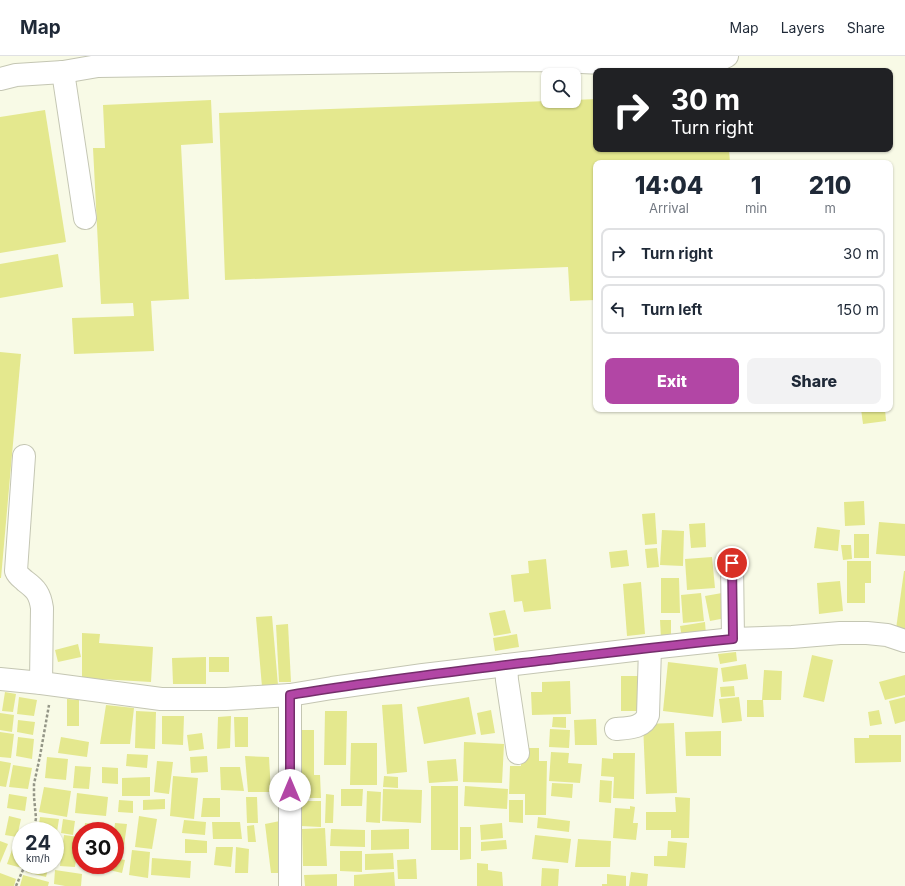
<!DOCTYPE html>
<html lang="en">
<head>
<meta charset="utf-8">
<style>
  :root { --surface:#fff; --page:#f2f2f3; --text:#1f2937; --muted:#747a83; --line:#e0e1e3; --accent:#b246a5 }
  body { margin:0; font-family:Inter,sans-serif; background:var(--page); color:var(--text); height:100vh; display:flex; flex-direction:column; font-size:15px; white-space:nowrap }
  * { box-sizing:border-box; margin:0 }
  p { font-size:13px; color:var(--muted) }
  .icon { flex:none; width:22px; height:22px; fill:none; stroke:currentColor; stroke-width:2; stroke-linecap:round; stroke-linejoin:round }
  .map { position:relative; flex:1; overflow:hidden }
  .side { position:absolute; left:593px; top:104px; width:300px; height:252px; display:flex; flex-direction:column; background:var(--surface); border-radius:8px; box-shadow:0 1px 3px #0004 }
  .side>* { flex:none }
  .banner { position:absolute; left:593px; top:12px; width:300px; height:84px; border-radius:8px; box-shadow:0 1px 3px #0004; background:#202124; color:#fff; overflow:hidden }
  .tools { position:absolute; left:541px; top:12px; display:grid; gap:8px }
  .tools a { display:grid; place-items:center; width:40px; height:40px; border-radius:8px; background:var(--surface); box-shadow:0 1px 3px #0004; font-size:20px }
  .speed { position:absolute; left:12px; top:766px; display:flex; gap:8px; font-size:20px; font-weight:700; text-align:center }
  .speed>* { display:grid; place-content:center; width:52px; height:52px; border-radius:50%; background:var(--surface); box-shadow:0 1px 3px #0004; line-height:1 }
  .speed small { font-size:10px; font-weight:400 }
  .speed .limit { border:6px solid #d22; background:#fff; color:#111 }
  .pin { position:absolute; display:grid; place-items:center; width:34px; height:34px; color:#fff; margin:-17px; border:2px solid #fff; border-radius:50%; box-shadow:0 1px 4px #0007 }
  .me { position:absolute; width:44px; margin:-22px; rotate:0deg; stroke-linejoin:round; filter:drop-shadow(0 0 3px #0008) }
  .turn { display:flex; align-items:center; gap:14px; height:84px; padding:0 12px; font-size:18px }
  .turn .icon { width:52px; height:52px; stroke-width:2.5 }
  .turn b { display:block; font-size:28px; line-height:34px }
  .eta { display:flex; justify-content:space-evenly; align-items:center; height:68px; text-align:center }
  .eta b { font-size:24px; font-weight:800; line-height:28px }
  .cta { display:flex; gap:8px; margin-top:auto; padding:8px 12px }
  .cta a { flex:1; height:46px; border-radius:8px; background:var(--accent); color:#fff; font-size:16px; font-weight:800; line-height:46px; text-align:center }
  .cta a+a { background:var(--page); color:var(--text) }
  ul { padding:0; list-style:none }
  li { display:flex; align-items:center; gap:12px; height:50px; margin:0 8px 6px; padding:0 4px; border:2px solid var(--line); border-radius:8px }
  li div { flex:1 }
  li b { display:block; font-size:15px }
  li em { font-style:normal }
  header { display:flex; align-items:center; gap:24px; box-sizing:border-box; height:56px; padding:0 20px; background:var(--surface); border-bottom:1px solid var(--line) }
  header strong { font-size:19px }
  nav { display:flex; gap:22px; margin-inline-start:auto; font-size:14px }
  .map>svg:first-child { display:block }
</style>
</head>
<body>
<header>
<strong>Map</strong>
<nav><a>Map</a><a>Layers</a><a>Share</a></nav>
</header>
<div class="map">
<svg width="905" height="830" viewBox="0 0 905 830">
  <rect width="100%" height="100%" fill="#f8fae6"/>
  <g fill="#e4e88e">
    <polygon points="596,43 596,93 729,93 730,107 596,107 596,244 570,245 568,211 225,224 219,57 548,45 574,45 574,44"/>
    <polygon points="211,44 213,87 181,89 189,243 151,245 154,295 74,298 72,262 134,260 133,247 101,248 93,92 105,92 103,49"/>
    <polygon points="45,54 66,186 0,197 0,61"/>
    <polygon points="58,198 63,231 0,242 0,208"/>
    <polygon points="0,296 21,298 1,522 0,522"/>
    <polygon points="861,353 885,353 886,365 863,368"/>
    <polygon points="864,445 865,469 845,470 844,446"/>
    <polygon points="655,457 657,488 645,489 642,458"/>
    <polygon points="879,466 905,468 905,500 876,498"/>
    <polygon points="705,467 706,491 691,492 689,468"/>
    <polygon points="817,471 840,474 838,495 814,492"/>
    <polygon points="662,474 684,475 683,510 660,509"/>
    <rect x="854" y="478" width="15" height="24"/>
    <polygon points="841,489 851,489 852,503 843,504"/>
    <polygon points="657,492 659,511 647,512 645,493"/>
    <polygon points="627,494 629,510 611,512 609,496"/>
    <polygon points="712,501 715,532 687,534 685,503"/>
    <polygon points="546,503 551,553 524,556 522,545 514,546 511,519 529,517 528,505"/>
    <polygon points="847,505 871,505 871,527 865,527 865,547 847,547"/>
    <polygon points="904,515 905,515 905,575 896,573"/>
    <polygon points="661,522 679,522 680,557 661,557"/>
    <polygon points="840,525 843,555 819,558 817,527"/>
    <polygon points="641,526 645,578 627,580 623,528"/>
    <polygon points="701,537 704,565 683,567 681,539"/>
    <polygon points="722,537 726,562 710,565 705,540"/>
    <polygon points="505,554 511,577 494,580 489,557"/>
    <polygon points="272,560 278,629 262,631 256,561"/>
    <polygon points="660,564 671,564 671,582 661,583"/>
    <polygon points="705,566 706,579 682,582 680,570"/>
    <polygon points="288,568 291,626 279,626 276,569"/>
    <polygon points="82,577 100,578 99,587 153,591 151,626 82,622"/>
    <polygon points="517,578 519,591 495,595 493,582"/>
    <polygon points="78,588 81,601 58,606 55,594"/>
    <polygon points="736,596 737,605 720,608 718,598"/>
    <polygon points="812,599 833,604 824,646 803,641"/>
    <polygon points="206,601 206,628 173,628 172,602"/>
    <rect x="209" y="601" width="20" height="15"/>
    <polygon points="668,606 718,612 713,661 663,655"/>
    <polygon points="746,608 748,623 723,626 721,612"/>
    <polygon points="764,614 782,615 781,644 762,644"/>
    <polygon points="905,619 905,639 885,644 879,626"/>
    <rect x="621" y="620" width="22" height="35"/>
    <polygon points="570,625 571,658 532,659 531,636 542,636 542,626"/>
    <polygon points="734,630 735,640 721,641 720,631"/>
    <polygon points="5,636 16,638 13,656 2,655"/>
    <polygon points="19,641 37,644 34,660 17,658"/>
    <polygon points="469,641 476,678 424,688 417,651"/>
    <polygon points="739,641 742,665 722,667 719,643"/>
    <polygon points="905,641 905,665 895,668 889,645"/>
    <polygon points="67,643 79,644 79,670 67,670"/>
    <polygon points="747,644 763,644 764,661 747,661"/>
    <polygon points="402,648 407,716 387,718 382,649"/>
    <polygon points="106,649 134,652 130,688 100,688"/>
    <polygon points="491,654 495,677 481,679 477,657"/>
    <polygon points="879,654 882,668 870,670 868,656"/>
    <polygon points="136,655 156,656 155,693 135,692"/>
    <polygon points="325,655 347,655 346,709 324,709"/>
    <polygon points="0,657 14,659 12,676 0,674"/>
    <polygon points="162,660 184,660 183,689 162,688"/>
    <polygon points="231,660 230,692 217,693 218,661"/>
    <polygon points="234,661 248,661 248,691 235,691"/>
    <polygon points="553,661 566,661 566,672 552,671"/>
    <polygon points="596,663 597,689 575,689 574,664"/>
    <polygon points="18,664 35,666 33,679 17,676"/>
    <polygon points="674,667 677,737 646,738 643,668"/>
    <polygon points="550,673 570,674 569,692 549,691"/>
    <polygon points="299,674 314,674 314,719 320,719 321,742 300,742"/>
    <polygon points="721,675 721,700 686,700 685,676"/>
    <polygon points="0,676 14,678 11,702 0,701"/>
    <polygon points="202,677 204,693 189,695 187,679"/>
    <polygon points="869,679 901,679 901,706 855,707 854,682 869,682"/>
    <polygon points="18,681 34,683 32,703 16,700"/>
    <polygon points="61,681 89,686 87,701 58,697"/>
    <polygon points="464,686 504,688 502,727 463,726"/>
    <polygon points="351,687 377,687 377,729 350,729"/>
    <polygon points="521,692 539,692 539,705 547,705 546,759 525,759 525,738 509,738 510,710 521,710"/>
    <polygon points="551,696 569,697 568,707 582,708 580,727 549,725"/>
    <polygon points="613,697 635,697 634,743 613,742 614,721 601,720 602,702 613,703"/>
    <polygon points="127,698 148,699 147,712 126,710"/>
    <polygon points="207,700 208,716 191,717 190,701"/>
    <polygon points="245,700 269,701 271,736 248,736"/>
    <polygon points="47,701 68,703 66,724 45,722"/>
    <polygon points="456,703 458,725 429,727 427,705"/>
    <polygon points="0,705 11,707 6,731 0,730"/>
    <polygon points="157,705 173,706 169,738 154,736"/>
    <polygon points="13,709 32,712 28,733 9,731"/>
    <polygon points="75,710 91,711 89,733 73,732"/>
    <polygon points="102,711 118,712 118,728 102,727"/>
    <polygon points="220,711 240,711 244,735 221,734"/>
    <polygon points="173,720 198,722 194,763 170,760"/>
    <polygon points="384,720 398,721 398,732 383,731"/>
    <polygon points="150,721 150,740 122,740 122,722"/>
    <polygon points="600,724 612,725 611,747 599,746"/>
    <polygon points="552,727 573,728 572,742 551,740"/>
    <rect x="431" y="730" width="27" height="64"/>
    <polygon points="465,730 508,733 507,753 464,750"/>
    <polygon points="44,731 71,735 67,761 39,756"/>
    <polygon points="341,733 363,733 362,750 341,750"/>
    <polygon points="383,733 422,734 421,767 382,765"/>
    <polygon points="367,735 381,736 380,767 366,766"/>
    <polygon points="77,737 108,741 106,760 75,757"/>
    <polygon points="9,738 27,741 25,755 7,752"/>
    <polygon points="326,738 334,739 333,767 325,767"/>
    <polygon points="246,741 257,741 258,767 247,767"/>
    <polygon points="675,741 690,742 689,782 671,782 671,774 646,774 646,756 676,756"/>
    <polygon points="203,742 220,742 220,761 201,761"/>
    <polygon points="165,743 165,753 143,754 143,744"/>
    <polygon points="119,744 133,745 133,757 118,756"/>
    <polygon points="509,744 523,744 523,767 509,766"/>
    <polygon points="301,745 321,745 321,771 301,770"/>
    <polygon points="630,750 635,751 633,767 638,767 636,784 613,782 615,752 630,753"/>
    <polygon points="9,760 21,763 17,781 5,779"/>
    <polygon points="139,760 157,763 152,793 135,791"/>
    <polygon points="40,761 59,763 56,782 55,782 55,775 38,775"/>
    <polygon points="538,761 570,765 569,776 537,772"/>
    <polygon points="63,763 75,765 73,779 61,777"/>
    <polygon points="184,764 206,766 205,779 182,777"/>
    <polygon points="285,764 288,817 271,817 265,768"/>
    <polygon points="212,766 240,766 242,783 213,783"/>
    <polygon points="85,767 101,769 100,775 84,775"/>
    <polygon points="115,767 127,768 123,797 115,796 115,775 114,775"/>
    <polygon points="502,767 503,782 481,784 480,769"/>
    <polygon points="254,769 256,786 248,786 247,770"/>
    <polygon points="460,771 471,771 471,803 460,804"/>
    <polygon points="325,772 327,810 303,810 302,773"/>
    <polygon points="331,773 365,774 365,791 330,790"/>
    <polygon points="409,773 409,793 371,794 371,774"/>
    <polygon points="64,779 79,781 75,811 60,810"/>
    <polygon points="535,779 571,783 568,807 532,803"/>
    <polygon points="185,783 207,785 207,797 185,797"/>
    <polygon points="578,783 611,785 610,811 575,811"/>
    <polygon points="506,784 507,793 481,795 481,786"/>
    <polygon points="0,785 8,788 0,807"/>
    <polygon points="668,785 687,787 685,812 654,810 654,800 667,800"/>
    <polygon points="14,788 21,790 21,809 23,809 22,812 7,808"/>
    <polygon points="216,791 233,791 231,811 214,809"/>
    <polygon points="236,791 249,793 248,817 235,817"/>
    <polygon points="132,794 150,796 148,822 129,819"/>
    <polygon points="340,795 362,795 362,816 340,815"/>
    <polygon points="393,797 394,813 365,814 365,798"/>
    <polygon points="115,802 125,804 122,817 109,814 111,809 115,809"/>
    <polygon points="152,802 191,805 190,822 151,819"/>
    <polygon points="416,803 417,823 398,823 397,804"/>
    <polygon points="477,807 488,808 488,814 502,816 503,830 477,830"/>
    <polygon points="28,809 49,809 46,821 26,816"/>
    <polygon points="542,812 559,813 558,830 541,830"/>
    <polygon points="55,814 82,818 81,830 65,830 54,828"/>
    <polygon points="394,816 395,830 354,830 354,819"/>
    <polygon points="631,816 648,818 647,830 629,830"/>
    <polygon points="0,817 16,823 14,830 0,830"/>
    <polygon points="337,818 337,830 305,830 304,819"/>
    <polygon points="607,818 626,820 626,830 602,830 602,828 607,828"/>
    <polygon points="23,819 49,826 48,830 20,830"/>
  </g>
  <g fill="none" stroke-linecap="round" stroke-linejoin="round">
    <defs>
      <g id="minor">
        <polyline points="63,16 85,162"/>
        <polyline points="0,23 16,19 63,16 98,10 535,4 695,11 708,9 727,0"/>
        <path d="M24,400L16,515C18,520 22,522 25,525C36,533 40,538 42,552L41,627"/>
        <polyline points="732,507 733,583"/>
        <polyline points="506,609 507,624 518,697"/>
        <polyline points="0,623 41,627 161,643 226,643 290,639 332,632 423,619 650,592 733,583 792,581 840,577 867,577 887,579 905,585"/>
        <path d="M616,673C628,672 644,672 648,659L650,592"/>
        <polyline points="290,830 290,639"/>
      </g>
    </defs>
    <use href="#minor" stroke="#c4c6b3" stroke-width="24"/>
    <g stroke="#949687" stroke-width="2.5" stroke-dasharray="3 2" stroke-linecap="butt">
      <polyline points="34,775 36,762 34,741 34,728 40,700 49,649"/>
      <polyline points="16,830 25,809"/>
    </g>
    <use href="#minor" stroke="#fff" stroke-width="22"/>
  </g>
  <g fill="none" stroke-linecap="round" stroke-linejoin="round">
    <defs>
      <path id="route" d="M290,734V639C367,626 444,617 522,607C592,599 662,590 733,583L732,507"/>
    </defs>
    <use href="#route" stroke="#742e6b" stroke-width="10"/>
    <use href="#route" stroke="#b246a5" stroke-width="7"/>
  </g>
</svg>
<div class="tools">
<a><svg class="icon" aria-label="search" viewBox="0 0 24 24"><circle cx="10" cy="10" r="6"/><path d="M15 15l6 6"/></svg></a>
</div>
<div class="speed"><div>24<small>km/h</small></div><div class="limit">30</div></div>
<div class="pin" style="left:732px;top:507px;background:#d93025"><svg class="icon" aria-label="arrive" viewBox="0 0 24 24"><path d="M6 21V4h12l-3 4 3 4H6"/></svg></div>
<svg class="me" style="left:290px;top:734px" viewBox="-20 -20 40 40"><circle r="19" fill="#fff"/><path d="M0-13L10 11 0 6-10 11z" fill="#b246a5"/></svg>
<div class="banner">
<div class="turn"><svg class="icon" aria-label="right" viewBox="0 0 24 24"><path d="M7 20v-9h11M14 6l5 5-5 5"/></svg><div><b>30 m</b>Turn right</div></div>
</div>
<section class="side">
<div class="eta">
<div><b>14:04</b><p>Arrival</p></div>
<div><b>1</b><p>min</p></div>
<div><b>210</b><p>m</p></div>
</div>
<ul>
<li><svg class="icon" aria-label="right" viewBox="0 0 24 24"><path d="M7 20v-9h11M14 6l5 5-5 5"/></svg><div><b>Turn right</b></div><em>30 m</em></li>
<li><svg class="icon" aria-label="left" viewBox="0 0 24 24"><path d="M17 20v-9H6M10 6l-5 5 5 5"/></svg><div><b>Turn left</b></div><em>150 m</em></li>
</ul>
<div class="cta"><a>Exit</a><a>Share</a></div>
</section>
</div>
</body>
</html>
